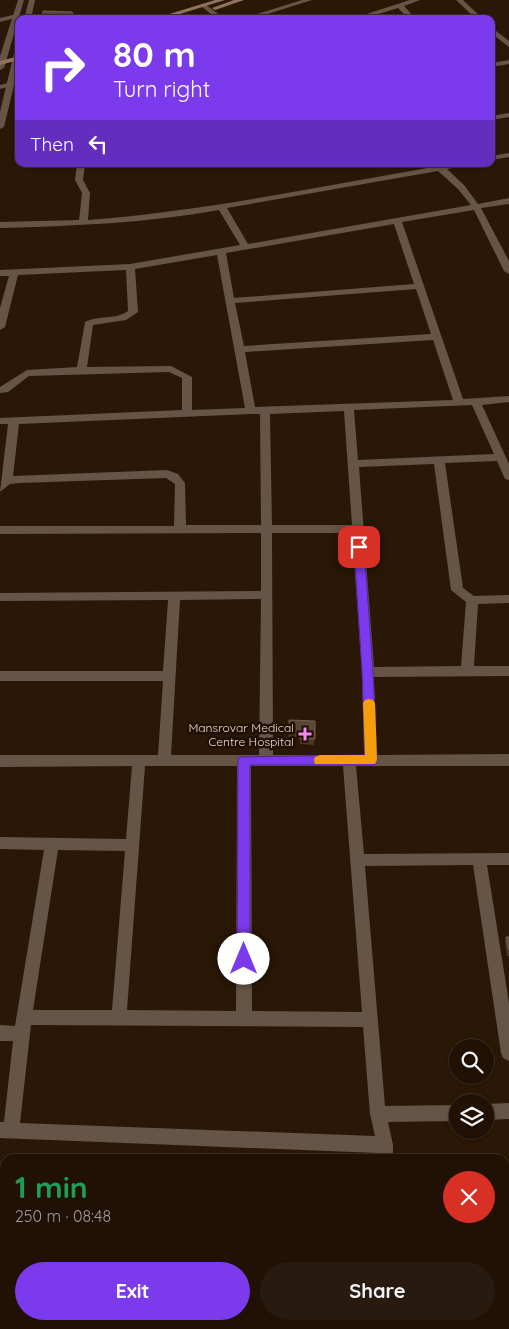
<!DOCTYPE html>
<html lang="en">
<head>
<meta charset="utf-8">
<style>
  :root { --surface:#201104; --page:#281a0e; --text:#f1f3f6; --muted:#a29d9a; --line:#3d3126; --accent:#7c3aed }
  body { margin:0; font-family:Quicksand,sans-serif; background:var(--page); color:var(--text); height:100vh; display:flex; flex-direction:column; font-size:19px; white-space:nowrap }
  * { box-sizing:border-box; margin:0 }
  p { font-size:16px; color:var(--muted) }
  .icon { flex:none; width:28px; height:28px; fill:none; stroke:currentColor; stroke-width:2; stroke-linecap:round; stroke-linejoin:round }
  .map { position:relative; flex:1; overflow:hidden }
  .panel { position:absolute; left:0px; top:1154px; width:510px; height:176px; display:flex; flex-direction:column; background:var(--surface); border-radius:15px 15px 0 0; box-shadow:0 1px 4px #0004,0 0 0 1px var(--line) }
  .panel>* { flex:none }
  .hud { position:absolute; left:15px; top:15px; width:480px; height:152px; border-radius:10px; box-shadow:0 1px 4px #0004,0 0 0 1px var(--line); background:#7c3aed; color:#fff; overflow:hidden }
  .buttons { position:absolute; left:449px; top:1039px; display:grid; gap:10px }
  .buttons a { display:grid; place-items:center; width:45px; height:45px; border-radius:50%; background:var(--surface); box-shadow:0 1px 4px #0004,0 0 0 1px var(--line); font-size:25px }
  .pin { position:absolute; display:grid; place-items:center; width:42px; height:42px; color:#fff; margin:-21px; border-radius:10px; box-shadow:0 2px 8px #0006 }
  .me { position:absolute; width:55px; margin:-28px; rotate:0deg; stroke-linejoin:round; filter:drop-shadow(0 0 4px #0008) }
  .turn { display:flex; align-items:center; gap:18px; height:105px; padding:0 15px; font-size:22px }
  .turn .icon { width:65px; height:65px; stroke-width:2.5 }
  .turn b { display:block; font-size:35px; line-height:42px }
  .then { display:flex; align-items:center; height:48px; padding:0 15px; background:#0003; gap:10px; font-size:19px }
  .round { display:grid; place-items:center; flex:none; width:52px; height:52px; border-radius:26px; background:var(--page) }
  .head { display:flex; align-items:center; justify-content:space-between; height:85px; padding:0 15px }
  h1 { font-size:30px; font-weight:800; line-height:38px; color:#1e9e55 }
  .cta { display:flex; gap:10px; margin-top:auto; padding:10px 15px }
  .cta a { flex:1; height:58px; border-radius:30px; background:var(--accent); color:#fff; font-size:20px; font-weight:800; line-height:58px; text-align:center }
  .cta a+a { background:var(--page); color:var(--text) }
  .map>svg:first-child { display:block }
</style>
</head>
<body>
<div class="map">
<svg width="509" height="1329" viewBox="0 0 509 1329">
  <rect width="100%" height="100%" fill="#2a1706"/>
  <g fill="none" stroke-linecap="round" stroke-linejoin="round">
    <g fill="#665446" fill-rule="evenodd">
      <polygon points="302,0 312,0 252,19 241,19"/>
      <polygon points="410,0 420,0 404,6 416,19 409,19 398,8 362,19 351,19"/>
      <polygon points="456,0 463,0 483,19 476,19"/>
      <polygon points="201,4 205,4 225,19 217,19 201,6"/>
      <polygon points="17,14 20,16 19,17 0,22 0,18"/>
      <polygon points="491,27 509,41 509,47 491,33"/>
      <polygon points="509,60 509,64 491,67 491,63"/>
      <polygon points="19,80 19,84 0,89 0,85"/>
      <polygon points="509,113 509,117 491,120 491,116"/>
      <polygon points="509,153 509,157 491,160 491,156"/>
      <path d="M77,164H85L83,180L90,193L88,220C204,211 318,187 433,167V164H465L464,166L447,169L464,185L478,204L509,198V204L481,208L509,261V274L504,271L474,210L402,222L463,399L509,396V402L482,405L509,464V480L505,479L497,461L445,463L463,588L474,596L509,595V603L478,604L474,666H509V676L374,677L377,755L509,754V766H356L364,854L509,853V865H487L509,1003V1061L503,1058L501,1053L473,865L365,866L385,1106L458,1105V1121L388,1122L393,1145V1159H377V1153L0,1138V1122H4L13,1041H0V1025L15,1026L44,850L0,849V837L126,839L132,766L0,767V755H158L163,681H0V671H163L168,600L0,601V593L261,591V533L0,534V526H174L175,484L166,478L20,483L10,484L0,492L8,424H0V418L182,410V378L169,372L29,376L8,392L0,393V387L27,370L77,367L85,322C98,315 116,320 128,311L126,270L18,275L5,327L0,330V308L9,276H0V270L130,264L240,245L219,210C146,223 74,226 0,228V222L79,220L82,193L75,180ZM438,171L458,189L471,205L248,244L227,208ZM394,224L414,284L234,298L226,253ZM217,255L245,408L192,410V377L171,366L87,367L93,325L126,320L138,312L135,269ZM416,289L431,334L244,346L235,303ZM433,340L453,400L255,407L245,352ZM472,405L494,454L358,460L354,410ZM344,411L352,525H272L270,414ZM251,414H260L261,525H186L185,483L178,474L167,470L13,476L19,424ZM434,464L451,590L466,602L461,666L374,667L359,467ZM272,533H352L362,672L364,755H273ZM261,599L259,755H171L180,600ZM145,766H237L236,1011L127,1010ZM251,766H343L362,1012L252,1011ZM58,850L125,851L112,1010H33ZM31,1025L363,1027L370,1114L375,1136L20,1123Z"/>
      <polygon points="509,1103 509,1119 485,1120 485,1104"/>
      <rect x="505" y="1196" width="4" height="18"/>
      <rect x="0" y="1199" width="5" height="18"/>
      <rect x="0" y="1268" width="5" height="18"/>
      <polygon points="410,1325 428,1325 430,1329 412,1329"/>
    </g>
    <g fill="#665446" fill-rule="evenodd">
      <polygon points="18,0 24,0 4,68 0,70 0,56"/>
      <polygon points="29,0 35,0 31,19 24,19"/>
      <polygon points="19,47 19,64 4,127 0,129 0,112 15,49"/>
    </g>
    <g fill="#90735d" fill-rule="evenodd">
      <polygon points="215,0 225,0 164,19 153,19"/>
      <polygon points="234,0 244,0 215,10 212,8"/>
      <polygon points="19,56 19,60 0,65 0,61"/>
    </g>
  </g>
  <g fill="#493624">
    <polygon points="289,720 315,721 314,745 300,744 300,737 288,737"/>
    <polygon points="506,937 509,937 509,956 507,956 505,942"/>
  </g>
  <g fill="#5a4737" stroke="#715f4f">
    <polygon points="43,11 72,12 75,19 42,19"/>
    <polygon points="289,720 315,721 315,739 300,739 300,732 289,731"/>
    <polygon points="506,937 509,937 509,950"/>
  </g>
  <polygon fill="#7c3aed" stroke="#51269a" points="359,543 364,547 373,672 377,760 375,764 371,765 250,765 250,959 248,964 244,966 239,964 237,959 238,760 239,757 365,755 362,672 354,547"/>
  <polygon fill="#f59e0b" points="369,699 373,700 375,703 377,760 375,764 315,764 314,760 315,757 320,755 365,755 363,703 365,700"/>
  <path fill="#f38af2" stroke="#200e01" stroke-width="2" d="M302.5 726.5h5v5h5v5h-5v5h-5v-5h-5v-5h5z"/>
  <g text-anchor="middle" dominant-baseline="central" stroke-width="5" stroke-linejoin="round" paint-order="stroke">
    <g font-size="12" fill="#e9dcd1" stroke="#200e01" text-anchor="end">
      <text x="294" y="727">Mansrovar Medical<tspan x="294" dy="14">Centre Hospital</tspan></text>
    </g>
  </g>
</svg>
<div class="buttons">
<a><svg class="icon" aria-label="search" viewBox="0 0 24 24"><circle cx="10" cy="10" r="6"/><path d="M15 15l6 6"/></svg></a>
<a><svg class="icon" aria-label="layers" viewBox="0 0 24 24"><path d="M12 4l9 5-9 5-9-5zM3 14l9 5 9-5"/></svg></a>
</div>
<div class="pin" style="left:359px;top:547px;background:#d93025"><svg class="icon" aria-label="arrive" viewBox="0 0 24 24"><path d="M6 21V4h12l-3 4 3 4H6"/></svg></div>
<svg class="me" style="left:244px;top:959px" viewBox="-20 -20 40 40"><circle r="19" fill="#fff"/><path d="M0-13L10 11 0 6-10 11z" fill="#7c3aed"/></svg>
<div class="hud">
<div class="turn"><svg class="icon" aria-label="right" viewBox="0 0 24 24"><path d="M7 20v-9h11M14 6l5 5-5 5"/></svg><div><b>80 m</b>Turn right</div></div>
<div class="then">Then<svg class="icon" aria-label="left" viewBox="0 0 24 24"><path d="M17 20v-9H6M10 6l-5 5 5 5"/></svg></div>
</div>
<section class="panel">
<div class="head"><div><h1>1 min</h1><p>250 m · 08:48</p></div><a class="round" style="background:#d93025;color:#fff"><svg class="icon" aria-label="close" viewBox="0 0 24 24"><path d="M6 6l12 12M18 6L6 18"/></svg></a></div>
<div class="cta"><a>Exit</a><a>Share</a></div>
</section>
</div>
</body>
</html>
